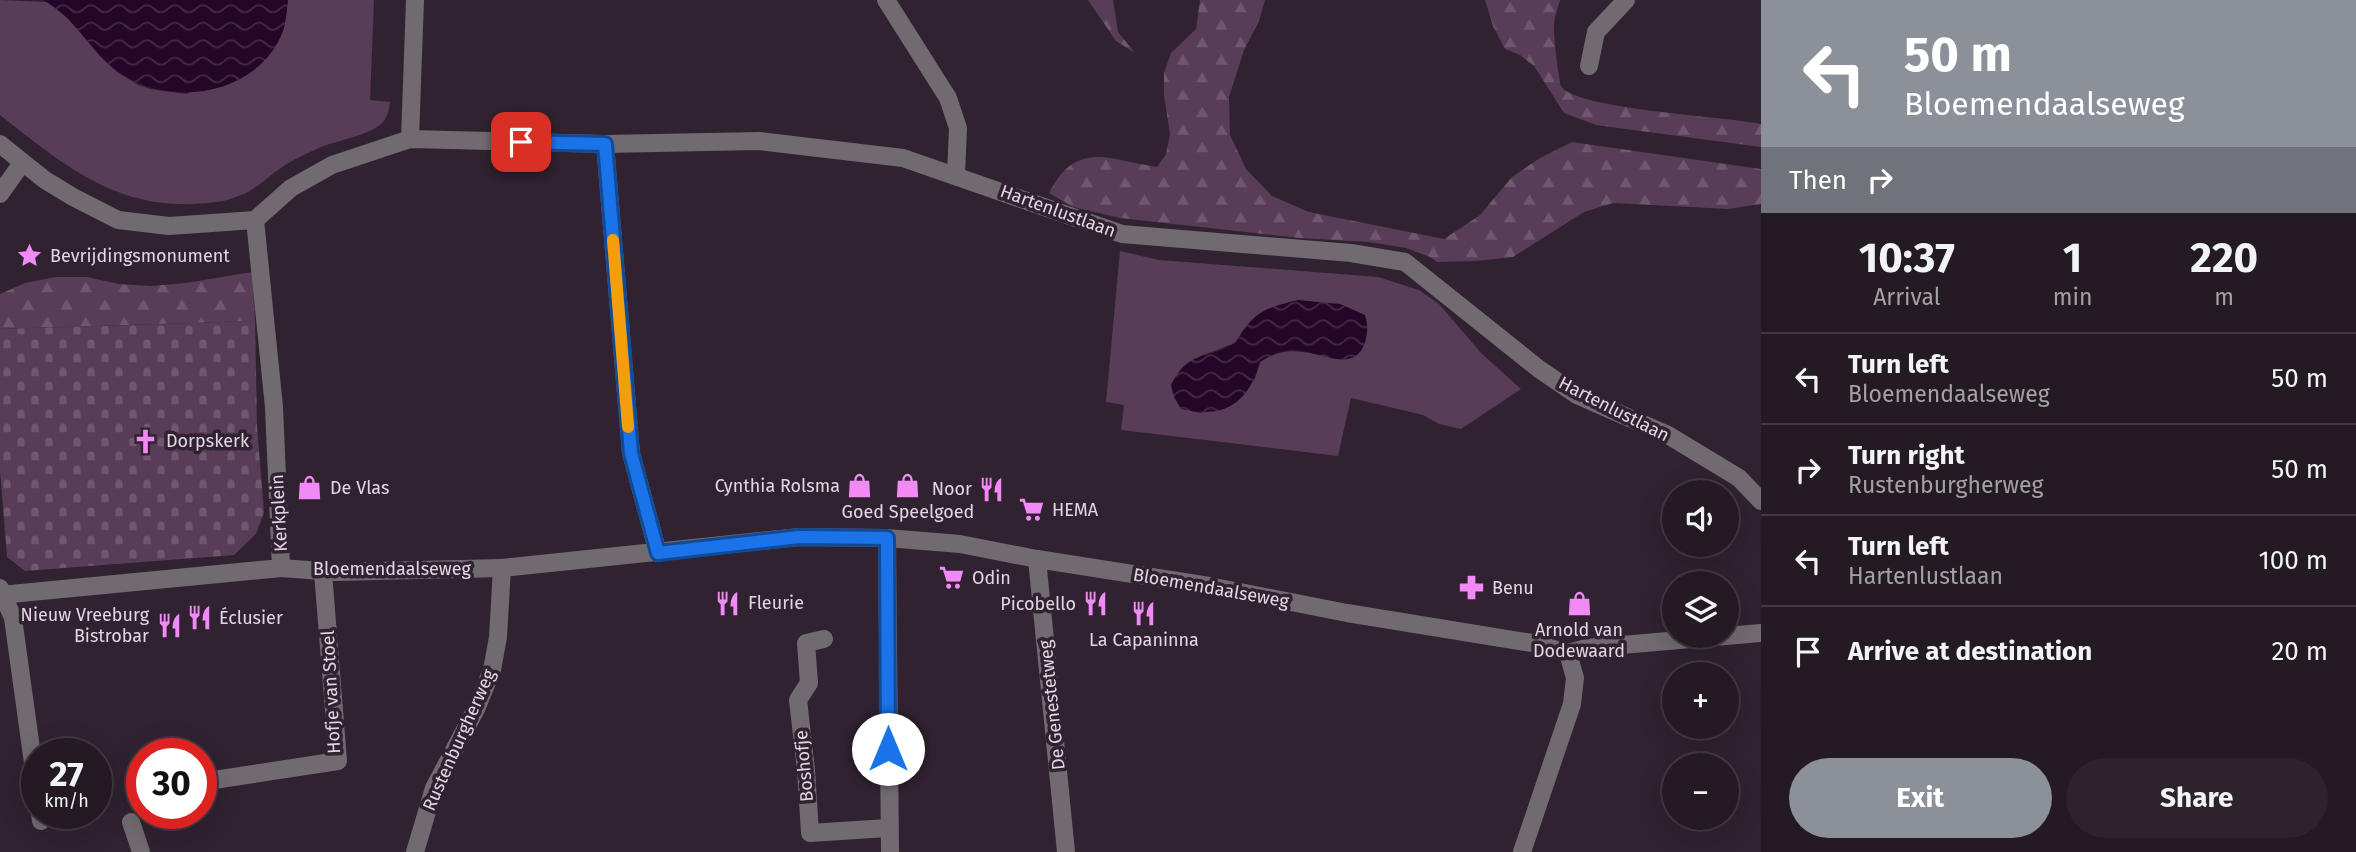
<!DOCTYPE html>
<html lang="en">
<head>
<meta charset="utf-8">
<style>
  :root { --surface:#241a24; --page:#2c232c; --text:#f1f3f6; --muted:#a3a1a6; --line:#413841; --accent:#8c9099 }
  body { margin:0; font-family:"Fira Sans",sans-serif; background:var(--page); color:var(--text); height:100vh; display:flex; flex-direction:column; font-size:26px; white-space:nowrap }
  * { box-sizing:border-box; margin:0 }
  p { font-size:23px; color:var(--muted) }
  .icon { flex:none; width:38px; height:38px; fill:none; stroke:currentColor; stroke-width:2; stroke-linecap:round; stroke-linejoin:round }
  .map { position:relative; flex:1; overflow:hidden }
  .side { display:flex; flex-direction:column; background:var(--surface); width:595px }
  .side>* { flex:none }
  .top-card { background:#8c9099; color:#fff; overflow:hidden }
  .fabs { position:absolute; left:1662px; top:480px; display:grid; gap:14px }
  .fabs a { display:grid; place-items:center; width:77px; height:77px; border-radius:50%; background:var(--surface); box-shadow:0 7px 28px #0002,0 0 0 2px var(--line); font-size:35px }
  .speed { position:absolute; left:21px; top:738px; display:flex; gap:14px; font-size:35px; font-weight:700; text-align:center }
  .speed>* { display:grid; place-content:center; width:91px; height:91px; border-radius:50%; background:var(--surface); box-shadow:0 7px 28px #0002,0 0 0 2px var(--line); line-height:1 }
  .speed small { font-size:18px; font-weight:400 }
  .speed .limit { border:10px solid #d22; background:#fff; color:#111 }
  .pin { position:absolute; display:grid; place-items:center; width:60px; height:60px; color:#fff; margin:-30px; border-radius:14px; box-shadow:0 4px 10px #0006 }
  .me { position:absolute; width:77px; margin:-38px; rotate:0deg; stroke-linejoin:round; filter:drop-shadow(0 0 5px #0008) }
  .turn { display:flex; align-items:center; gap:24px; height:147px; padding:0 28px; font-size:32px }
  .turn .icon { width:91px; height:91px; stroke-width:2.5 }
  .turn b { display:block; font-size:49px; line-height:60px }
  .then { display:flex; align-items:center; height:66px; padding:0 28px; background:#0003; gap:14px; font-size:26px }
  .eta { display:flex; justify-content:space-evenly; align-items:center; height:119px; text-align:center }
  .eta b { font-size:42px; font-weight:700; line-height:49px }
  .cta { display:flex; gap:14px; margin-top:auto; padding:14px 28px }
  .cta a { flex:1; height:80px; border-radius:42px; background:var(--accent); color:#fff; font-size:28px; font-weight:700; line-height:80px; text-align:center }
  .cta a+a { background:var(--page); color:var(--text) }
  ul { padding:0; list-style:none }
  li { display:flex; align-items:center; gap:21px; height:91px; padding:0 28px; border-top:2px solid var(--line) }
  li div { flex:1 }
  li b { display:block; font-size:26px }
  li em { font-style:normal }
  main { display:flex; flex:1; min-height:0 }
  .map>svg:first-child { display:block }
</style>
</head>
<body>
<main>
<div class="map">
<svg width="1761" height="852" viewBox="0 0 1761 852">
  <defs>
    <pattern id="forest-firs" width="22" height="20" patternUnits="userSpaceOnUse" patternTransform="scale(1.75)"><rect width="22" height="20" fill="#583c58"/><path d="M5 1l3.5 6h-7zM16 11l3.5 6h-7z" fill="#705770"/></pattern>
    <pattern id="cemetery-stones" width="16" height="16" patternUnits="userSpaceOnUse" patternTransform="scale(1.75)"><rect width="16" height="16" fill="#583c58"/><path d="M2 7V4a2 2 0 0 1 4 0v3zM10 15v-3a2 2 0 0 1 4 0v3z" fill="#705770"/></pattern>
    <pattern id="water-waves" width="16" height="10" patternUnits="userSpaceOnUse" patternTransform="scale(1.75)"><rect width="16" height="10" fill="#260628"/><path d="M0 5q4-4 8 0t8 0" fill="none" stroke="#452a47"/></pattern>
  </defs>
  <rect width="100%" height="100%" fill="#302230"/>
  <g fill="#583c58" fill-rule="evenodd">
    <path d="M0,0L47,2L69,19L101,57L117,72L138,85L150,89L187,94L283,30L288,0H374L370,100L390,102C389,109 388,116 383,122C370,136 337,140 319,148C306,154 292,160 281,168C267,177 257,189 241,195C226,202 211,203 194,204C113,208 60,162 0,115Z"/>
    <path d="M1120,251L1159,260L1378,277L1419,290L1439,304L1481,353L1521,389L1461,429L1439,424L1423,415L1351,398L1338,456L1121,430L1124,405L1106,402ZM1244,329L1315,354C1292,350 1281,349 1260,362L1255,379L1226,408L1199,413L1181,408L1198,357L1235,343Z"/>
  </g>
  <g fill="url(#forest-firs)">
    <polygon points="1088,0 1113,0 1118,32 1135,53 1116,41"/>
    <path d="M1200,0H1265L1259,21L1244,50L1229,97L1230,135L1246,169L1272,196L1309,212L1444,239L1480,215L1512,177L1540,158L1572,142L1761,169V204L1728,209L1613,203L1584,212L1513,257L1476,261L1437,262L1430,257L1406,248L1369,242L1300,238L1120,218L1073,207L1049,193C1077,139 1108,160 1157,167L1166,154L1170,134L1164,95V73L1171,53L1196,29Z"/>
    <path d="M1485,0H1560C1558,8 1554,18 1554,26C1553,33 1559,81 1561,86C1573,109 1729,117 1761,124V147L1596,125L1564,113L1534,66L1520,55L1505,49L1493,26Z"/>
    <polygon points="252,272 255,321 0,329 0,294 25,283 56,277 87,277 119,284 151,286 186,283"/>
  </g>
  <polygon fill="url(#cemetery-stones)" points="255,321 257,426 264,513 256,534 234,555 25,571 7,557 0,470 0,329"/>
  <g fill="url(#water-waves)">
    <path d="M43,0H288C287,10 286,22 283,31C259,95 171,109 120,73C90,53 76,17 43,0Z"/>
    <path d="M1298,300L1340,304L1365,315C1368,326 1368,331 1365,342C1355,377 1314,348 1291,350C1279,351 1270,356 1260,362C1248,404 1224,419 1181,409L1174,397L1171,385C1189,349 1205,361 1233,344C1239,341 1241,332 1246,327C1259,309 1277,305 1298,300Z"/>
  </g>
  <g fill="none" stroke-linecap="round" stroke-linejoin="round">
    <g stroke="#716a71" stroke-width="18">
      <polyline points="886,0 948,98 958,128 956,174"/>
      <polyline points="1589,66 1596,32 1626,0"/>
      <polyline points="410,139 415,0"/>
      <polyline points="0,144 45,180 73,197 118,220 169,226 255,220 291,188 332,165 410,139 605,144 759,141 903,158 1122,234 1351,253 1405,262 1539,369 1577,395 1668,435 1739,478 1761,501"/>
      <polyline points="605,144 631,453 658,553"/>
      <polyline points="0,194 22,163"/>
      <polyline points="887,538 890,852"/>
      <polyline points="1037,559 1066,852"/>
      <polyline points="281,568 335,572 502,568"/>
      <polyline points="0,588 13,618 37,792"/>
      <polyline points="0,595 281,568 274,407 255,220"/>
      <polyline points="824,639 806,643 809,683 798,700 806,770 810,833 888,828"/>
      <polyline points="201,782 338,761 323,572"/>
      <polyline points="40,814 41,821"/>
      <polyline points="131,822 141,852"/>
      <polyline points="415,852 434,788 476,709 492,670 498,637 502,568 799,537 887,538 960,544 1037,559 1209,586 1347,613 1532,643 1568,653 1587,648 1761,633"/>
      <polyline points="1522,852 1572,704 1575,678 1568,653"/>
    </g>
  </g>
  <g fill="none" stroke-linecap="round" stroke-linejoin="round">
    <defs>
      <polyline id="route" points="521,142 605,144 631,453 658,553 799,537 887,538 888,749"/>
    </defs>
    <use href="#route" stroke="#114b97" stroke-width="18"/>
    <use href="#route" stroke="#1a73e8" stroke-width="12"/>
    <polyline stroke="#f59e0b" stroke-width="12" points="613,240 628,427"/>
  </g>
  <defs>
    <symbol id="sight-bare" viewBox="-9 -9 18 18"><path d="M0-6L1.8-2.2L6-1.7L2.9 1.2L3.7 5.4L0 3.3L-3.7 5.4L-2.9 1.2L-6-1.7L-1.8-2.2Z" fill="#f18af4" stroke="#302230" stroke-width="2.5" paint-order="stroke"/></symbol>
    <symbol id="church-bare" viewBox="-9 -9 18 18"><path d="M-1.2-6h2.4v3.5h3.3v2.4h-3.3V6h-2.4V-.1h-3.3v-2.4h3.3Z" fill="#f18af4" stroke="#302230" stroke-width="2.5" paint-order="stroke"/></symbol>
    <symbol id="shop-bare" viewBox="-9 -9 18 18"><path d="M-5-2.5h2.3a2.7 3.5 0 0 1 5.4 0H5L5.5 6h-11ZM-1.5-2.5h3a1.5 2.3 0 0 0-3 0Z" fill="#f18af4" stroke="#302230" stroke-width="2.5" paint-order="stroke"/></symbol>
    <symbol id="restaurant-bare" viewBox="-9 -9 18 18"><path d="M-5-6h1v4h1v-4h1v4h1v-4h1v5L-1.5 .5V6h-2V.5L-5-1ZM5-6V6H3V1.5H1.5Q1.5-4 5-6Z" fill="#f18af4" stroke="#302230" stroke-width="2.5" paint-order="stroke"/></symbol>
    <symbol id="supermarket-bare" viewBox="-9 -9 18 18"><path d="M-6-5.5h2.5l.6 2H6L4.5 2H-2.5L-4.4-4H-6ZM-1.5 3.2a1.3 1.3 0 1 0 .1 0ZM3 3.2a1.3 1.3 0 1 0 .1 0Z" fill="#f18af4" stroke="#302230" stroke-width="2.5" paint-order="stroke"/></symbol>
    <symbol id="pharmacy-bare" viewBox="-9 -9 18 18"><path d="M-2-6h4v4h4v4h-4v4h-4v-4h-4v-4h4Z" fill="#f18af4" stroke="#302230" stroke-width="2.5" paint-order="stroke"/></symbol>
  </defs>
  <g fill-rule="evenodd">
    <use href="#sight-bare" x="12" y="238" width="35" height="35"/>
    <use href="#church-bare" x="128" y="424" width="35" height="35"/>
    <use href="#shop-bare" x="890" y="468" width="35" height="35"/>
    <use href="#shop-bare" x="842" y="468" width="35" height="35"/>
    <use href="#shop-bare" x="292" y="470" width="35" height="35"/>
    <use href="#restaurant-bare" x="974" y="472" width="35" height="35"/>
    <use href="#supermarket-bare" x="1014" y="492" width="35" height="35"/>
    <use href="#supermarket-bare" x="934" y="560" width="35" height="35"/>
    <use href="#pharmacy-bare" x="1454" y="570" width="35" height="35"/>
    <use href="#restaurant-bare" x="710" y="586" width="35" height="35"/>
    <use href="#shop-bare" x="1562" y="586" width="35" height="35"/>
    <use href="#restaurant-bare" x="1078" y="586" width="35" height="35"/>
    <use href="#restaurant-bare" x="1126" y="596" width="35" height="35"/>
    <use href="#restaurant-bare" x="182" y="600" width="35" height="35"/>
    <use href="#restaurant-bare" x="152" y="608" width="35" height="35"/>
  </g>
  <g text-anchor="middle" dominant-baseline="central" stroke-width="7" stroke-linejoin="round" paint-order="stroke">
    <g font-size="18" fill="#e1d7e0" stroke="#302230">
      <text transform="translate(1058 211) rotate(20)">Hartenlustlaan</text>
      <text transform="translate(1614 409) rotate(27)">Hartenlustlaan</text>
      <text transform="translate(279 513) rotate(-93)">Kerkplein</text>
      <text x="392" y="569">Bloemendaalseweg</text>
      <text transform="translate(1211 588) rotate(10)">Bloemendaalseweg</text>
      <text transform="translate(331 692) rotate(-93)">Hofje van Stoel</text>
      <text transform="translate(1052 705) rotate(-96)">De Genestetweg</text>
      <text transform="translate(459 740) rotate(-66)">Rustenburgherweg</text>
      <text transform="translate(804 766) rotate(-95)">Boshofje</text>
    </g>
    <g font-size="18" fill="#e1d7e0" stroke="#302230" text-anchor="start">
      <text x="50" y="256">Bevrijdingsmonument</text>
      <text x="166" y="441">Dorpskerk</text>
      <text x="840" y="486" text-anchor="end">Cynthia Rolsma</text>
      <text x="330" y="488">De Vlas</text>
      <text x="972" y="489" text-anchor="end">Noor</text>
      <text x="1052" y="510">HEMA</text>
      <text x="908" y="512" text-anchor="middle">Goed Speelgoed</text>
      <text x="972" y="578">Odin</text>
      <text x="1492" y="588">Benu</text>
      <text x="748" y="603">Fleurie</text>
      <text x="1076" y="604" text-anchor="end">Picobello</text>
      <text x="149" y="615" text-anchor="end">Nieuw Vreeburg<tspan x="149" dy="21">Bistrobar</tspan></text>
      <text x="219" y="618">Éclusier</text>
      <text x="1579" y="630" text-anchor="middle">Arnold van<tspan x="1579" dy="21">Dodewaard</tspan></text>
      <text x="1144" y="640" text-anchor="middle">La Capaninna</text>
    </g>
  </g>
</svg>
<div class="fabs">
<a><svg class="icon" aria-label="sound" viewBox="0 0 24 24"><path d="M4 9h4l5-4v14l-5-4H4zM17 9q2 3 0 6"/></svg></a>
<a><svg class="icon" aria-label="layers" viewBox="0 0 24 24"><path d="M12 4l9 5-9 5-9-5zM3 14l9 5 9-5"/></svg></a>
<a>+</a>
<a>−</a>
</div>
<div class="speed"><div>27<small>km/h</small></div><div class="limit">30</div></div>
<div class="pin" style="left:521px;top:142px;background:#d93025"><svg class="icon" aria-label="arrive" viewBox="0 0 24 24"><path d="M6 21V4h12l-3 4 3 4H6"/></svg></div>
<svg class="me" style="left:888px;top:749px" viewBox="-20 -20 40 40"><circle r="19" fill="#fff"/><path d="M0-13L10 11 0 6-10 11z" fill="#1a73e8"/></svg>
</div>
<section class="side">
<div class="top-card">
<div class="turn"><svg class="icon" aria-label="left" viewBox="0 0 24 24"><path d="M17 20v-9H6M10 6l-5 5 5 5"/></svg><div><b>50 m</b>Bloemendaalseweg</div></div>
<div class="then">Then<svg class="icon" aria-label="right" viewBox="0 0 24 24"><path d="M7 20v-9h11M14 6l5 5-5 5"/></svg></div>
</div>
<div class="eta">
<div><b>10:37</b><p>Arrival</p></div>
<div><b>1</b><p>min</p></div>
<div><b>220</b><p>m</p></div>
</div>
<ul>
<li><svg class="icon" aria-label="left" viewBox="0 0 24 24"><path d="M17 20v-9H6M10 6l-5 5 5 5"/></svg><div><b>Turn left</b><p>Bloemendaalseweg</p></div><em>50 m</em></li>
<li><svg class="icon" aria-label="right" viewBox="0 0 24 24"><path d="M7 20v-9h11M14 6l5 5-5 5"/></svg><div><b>Turn right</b><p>Rustenburgherweg</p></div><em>50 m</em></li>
<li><svg class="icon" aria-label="left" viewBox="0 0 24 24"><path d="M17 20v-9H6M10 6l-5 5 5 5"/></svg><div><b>Turn left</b><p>Hartenlustlaan</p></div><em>100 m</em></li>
<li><svg class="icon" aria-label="arrive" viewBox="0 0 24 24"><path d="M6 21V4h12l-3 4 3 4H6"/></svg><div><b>Arrive at destination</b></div><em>20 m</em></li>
</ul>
<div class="cta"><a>Exit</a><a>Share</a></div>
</section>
</main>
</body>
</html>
